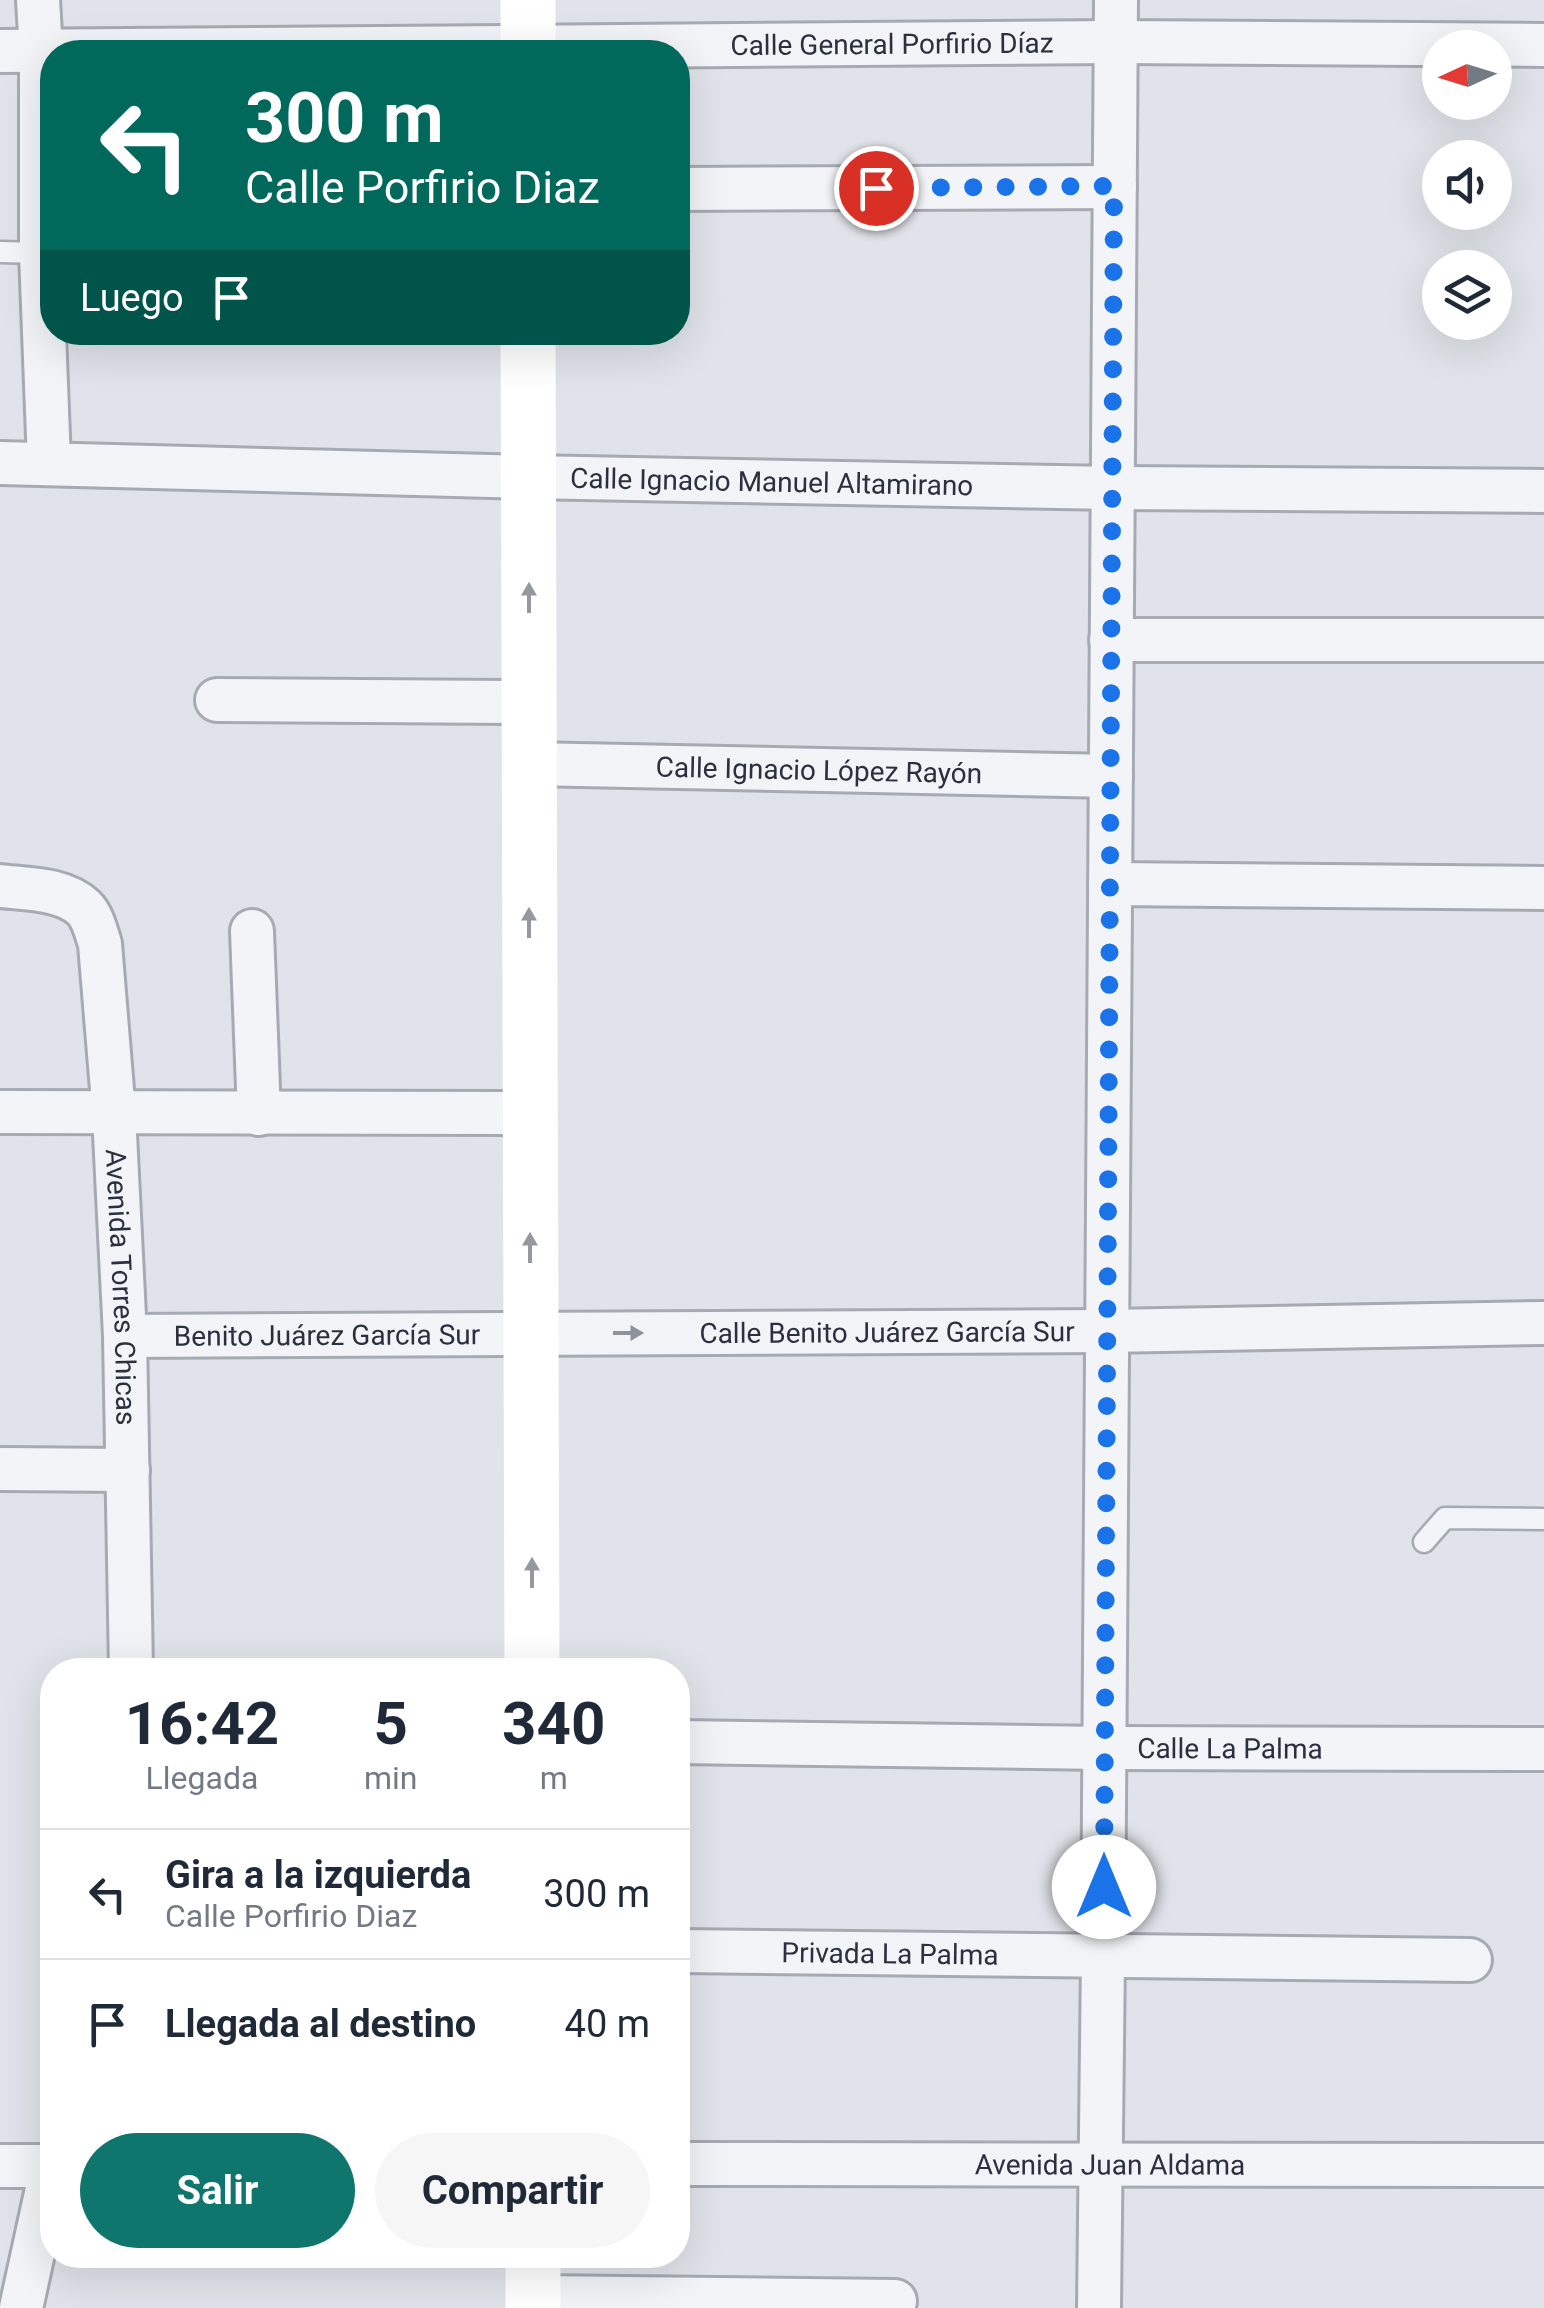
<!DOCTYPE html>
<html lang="es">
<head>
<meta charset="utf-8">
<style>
  :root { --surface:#fff; --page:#f6f6f7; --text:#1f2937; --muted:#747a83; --line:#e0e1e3; --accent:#0f766e }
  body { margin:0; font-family:Roboto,sans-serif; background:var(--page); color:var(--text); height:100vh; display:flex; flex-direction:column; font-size:38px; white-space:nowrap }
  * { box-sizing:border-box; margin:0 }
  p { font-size:32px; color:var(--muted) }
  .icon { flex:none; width:55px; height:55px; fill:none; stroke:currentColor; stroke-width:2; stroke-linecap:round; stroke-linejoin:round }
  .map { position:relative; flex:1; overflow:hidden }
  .details { position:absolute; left:40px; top:1658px; width:650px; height:610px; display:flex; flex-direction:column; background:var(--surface); border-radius:40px; box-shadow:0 10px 40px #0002 }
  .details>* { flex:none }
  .hud { position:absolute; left:40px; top:40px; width:650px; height:305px; border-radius:40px; box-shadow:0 10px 40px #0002; background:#00695c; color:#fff; overflow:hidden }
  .needle { width:65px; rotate:266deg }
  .fabs { position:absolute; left:1422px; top:30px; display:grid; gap:20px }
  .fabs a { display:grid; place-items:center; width:90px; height:90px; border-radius:50%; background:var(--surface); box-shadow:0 10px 40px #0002; font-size:50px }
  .pin { position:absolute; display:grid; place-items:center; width:85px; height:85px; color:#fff; margin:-42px; border:5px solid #fff; border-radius:50%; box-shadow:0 2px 10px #0007 }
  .me { position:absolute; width:110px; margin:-55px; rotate:0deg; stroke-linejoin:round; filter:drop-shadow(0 0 8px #0008) }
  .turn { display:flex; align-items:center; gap:35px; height:210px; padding:0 40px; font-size:45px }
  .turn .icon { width:130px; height:130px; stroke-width:2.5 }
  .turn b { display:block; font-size:70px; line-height:85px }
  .then { display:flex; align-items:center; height:95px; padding:0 40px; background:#0003; gap:20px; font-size:38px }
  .eta { display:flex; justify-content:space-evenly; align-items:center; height:170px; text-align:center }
  .eta b { font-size:60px; font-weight:700; line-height:70px }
  .button { display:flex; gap:20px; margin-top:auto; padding:20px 40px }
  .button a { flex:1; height:115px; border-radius:60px; background:var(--accent); color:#fff; font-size:40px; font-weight:700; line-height:115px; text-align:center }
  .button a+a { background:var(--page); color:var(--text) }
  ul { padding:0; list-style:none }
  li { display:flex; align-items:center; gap:30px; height:130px; padding:0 40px; border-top:2px solid var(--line) }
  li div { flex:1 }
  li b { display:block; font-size:38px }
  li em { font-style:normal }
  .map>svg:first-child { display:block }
</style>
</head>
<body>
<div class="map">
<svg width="1544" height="2308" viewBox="0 0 1544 2308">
  <rect width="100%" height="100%" fill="#e0e3e9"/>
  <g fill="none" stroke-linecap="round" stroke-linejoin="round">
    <defs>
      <g id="lane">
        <polyline points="0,252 41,253"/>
        <polyline points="1424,1542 1445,1518 1544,1519"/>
      </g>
      <g id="street">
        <polyline points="38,0 41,51 41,253 49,463"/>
        <path id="s1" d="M0,51L1115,42L1544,45"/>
        <polyline points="678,189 1115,187"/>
        <path id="s2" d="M0,463L529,477L1114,488L1544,491"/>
        <polyline points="1111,640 1544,640"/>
        <polyline points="217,700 529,702"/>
        <path id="s3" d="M529,764L1111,776"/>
        <polyline points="1110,884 1544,888"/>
        <path id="s4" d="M0,886C26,889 63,888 84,908C93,917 96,932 100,944L114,1114L125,1336L131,1670"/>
        <polyline points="252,931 259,1114"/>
        <polyline points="0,1112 530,1113"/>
        <path id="s5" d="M125,1336L1107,1331L1544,1323"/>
        <polyline points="0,1469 128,1470"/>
        <path id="s6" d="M678,1742L1104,1748L1544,1749"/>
        <path id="s7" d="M678,1951L1470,1960"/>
        <path id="s8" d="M678,2164L1544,2165"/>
        <polyline points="0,2166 52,2166"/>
        <polyline points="533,2297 895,2301"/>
        <polyline points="21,2308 52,2166"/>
        <polyline points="1099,2308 1103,1956 1116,0"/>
      </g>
    </defs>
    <use href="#lane" stroke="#a6aab3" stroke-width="25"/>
    <use href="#street" stroke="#a6aab3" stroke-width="48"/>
    <use href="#lane" stroke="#f3f4f7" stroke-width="20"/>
    <use href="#street" stroke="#f3f4f7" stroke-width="42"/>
    <g stroke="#fff" stroke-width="55">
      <polyline points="528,0 528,52"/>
      <polyline points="528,332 532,1670"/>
      <polyline points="533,2308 533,2255"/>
    </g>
  </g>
  <defs><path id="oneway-solid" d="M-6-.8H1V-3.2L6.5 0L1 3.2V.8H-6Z" transform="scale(2.5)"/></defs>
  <g fill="#94989f">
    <use href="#oneway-solid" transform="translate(529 598) rotate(-90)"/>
    <use href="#oneway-solid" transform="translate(529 923) rotate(-90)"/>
    <use href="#oneway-solid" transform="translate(530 1248) rotate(-90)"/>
    <use href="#oneway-solid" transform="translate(532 1573) rotate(-90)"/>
  </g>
  <use fill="#8e929b" href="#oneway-solid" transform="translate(628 1333)"/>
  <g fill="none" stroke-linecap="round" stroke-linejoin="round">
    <polyline stroke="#1a73e8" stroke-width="18" stroke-dasharray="0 32.4" points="876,188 1114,186 1104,1887"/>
  </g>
  <g text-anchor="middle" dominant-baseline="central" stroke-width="8" stroke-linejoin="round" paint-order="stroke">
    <g font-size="28" fill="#2a303f" stroke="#f0f2f6">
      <text stroke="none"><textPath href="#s1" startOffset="892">Calle General Porfirio Díaz</textPath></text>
      <text stroke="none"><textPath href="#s2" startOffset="772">Calle Ignacio Manuel Altamirano</textPath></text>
      <text stroke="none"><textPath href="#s3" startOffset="290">Calle Ignacio López Rayón</textPath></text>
      <text stroke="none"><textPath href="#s4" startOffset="472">Avenida Torres Chicas</textPath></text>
      <text stroke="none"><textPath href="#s5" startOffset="762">Calle Benito Juárez García Sur</textPath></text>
      <text stroke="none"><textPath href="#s5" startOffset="202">Benito Juárez García Sur</textPath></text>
      <text stroke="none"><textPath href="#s6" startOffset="552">Calle La Palma</textPath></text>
      <text stroke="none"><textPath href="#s7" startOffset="212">Privada La Palma</textPath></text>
      <text stroke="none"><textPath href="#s8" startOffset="432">Avenida Juan Aldama</textPath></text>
    </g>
  </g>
</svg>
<div class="fabs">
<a><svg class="needle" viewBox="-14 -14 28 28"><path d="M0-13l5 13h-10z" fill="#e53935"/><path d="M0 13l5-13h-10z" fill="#747a83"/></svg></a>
<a><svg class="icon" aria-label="sound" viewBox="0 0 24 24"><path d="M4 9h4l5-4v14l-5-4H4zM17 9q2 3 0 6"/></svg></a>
<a><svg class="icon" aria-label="layers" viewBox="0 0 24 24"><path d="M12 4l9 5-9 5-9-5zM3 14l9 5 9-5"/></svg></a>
</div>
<div class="pin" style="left:876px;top:188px;background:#d93025"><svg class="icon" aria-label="arrive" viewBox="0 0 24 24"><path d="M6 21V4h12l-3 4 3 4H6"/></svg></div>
<svg class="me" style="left:1104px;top:1887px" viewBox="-20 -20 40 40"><circle r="19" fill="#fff"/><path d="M0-13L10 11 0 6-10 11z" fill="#1a73e8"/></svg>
<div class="hud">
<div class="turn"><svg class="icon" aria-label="left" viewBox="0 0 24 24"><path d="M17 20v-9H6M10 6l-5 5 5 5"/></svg><div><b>300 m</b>Calle Porfirio Diaz</div></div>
<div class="then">Luego<svg class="icon" aria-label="arrive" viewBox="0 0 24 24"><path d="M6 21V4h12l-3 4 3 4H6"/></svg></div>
</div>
<section class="details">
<div class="eta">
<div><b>16:42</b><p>Llegada</p></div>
<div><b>5</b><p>min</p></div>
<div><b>340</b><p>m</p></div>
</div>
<ul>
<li><svg class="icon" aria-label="left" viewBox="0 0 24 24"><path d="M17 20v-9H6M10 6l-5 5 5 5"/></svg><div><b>Gira a la izquierda</b><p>Calle Porfirio Diaz</p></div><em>300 m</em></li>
<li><svg class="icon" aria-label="arrive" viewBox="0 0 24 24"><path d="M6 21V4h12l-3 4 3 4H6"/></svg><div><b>Llegada al destino</b></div><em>40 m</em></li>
</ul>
<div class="button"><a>Salir</a><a>Compartir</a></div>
</section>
</div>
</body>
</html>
